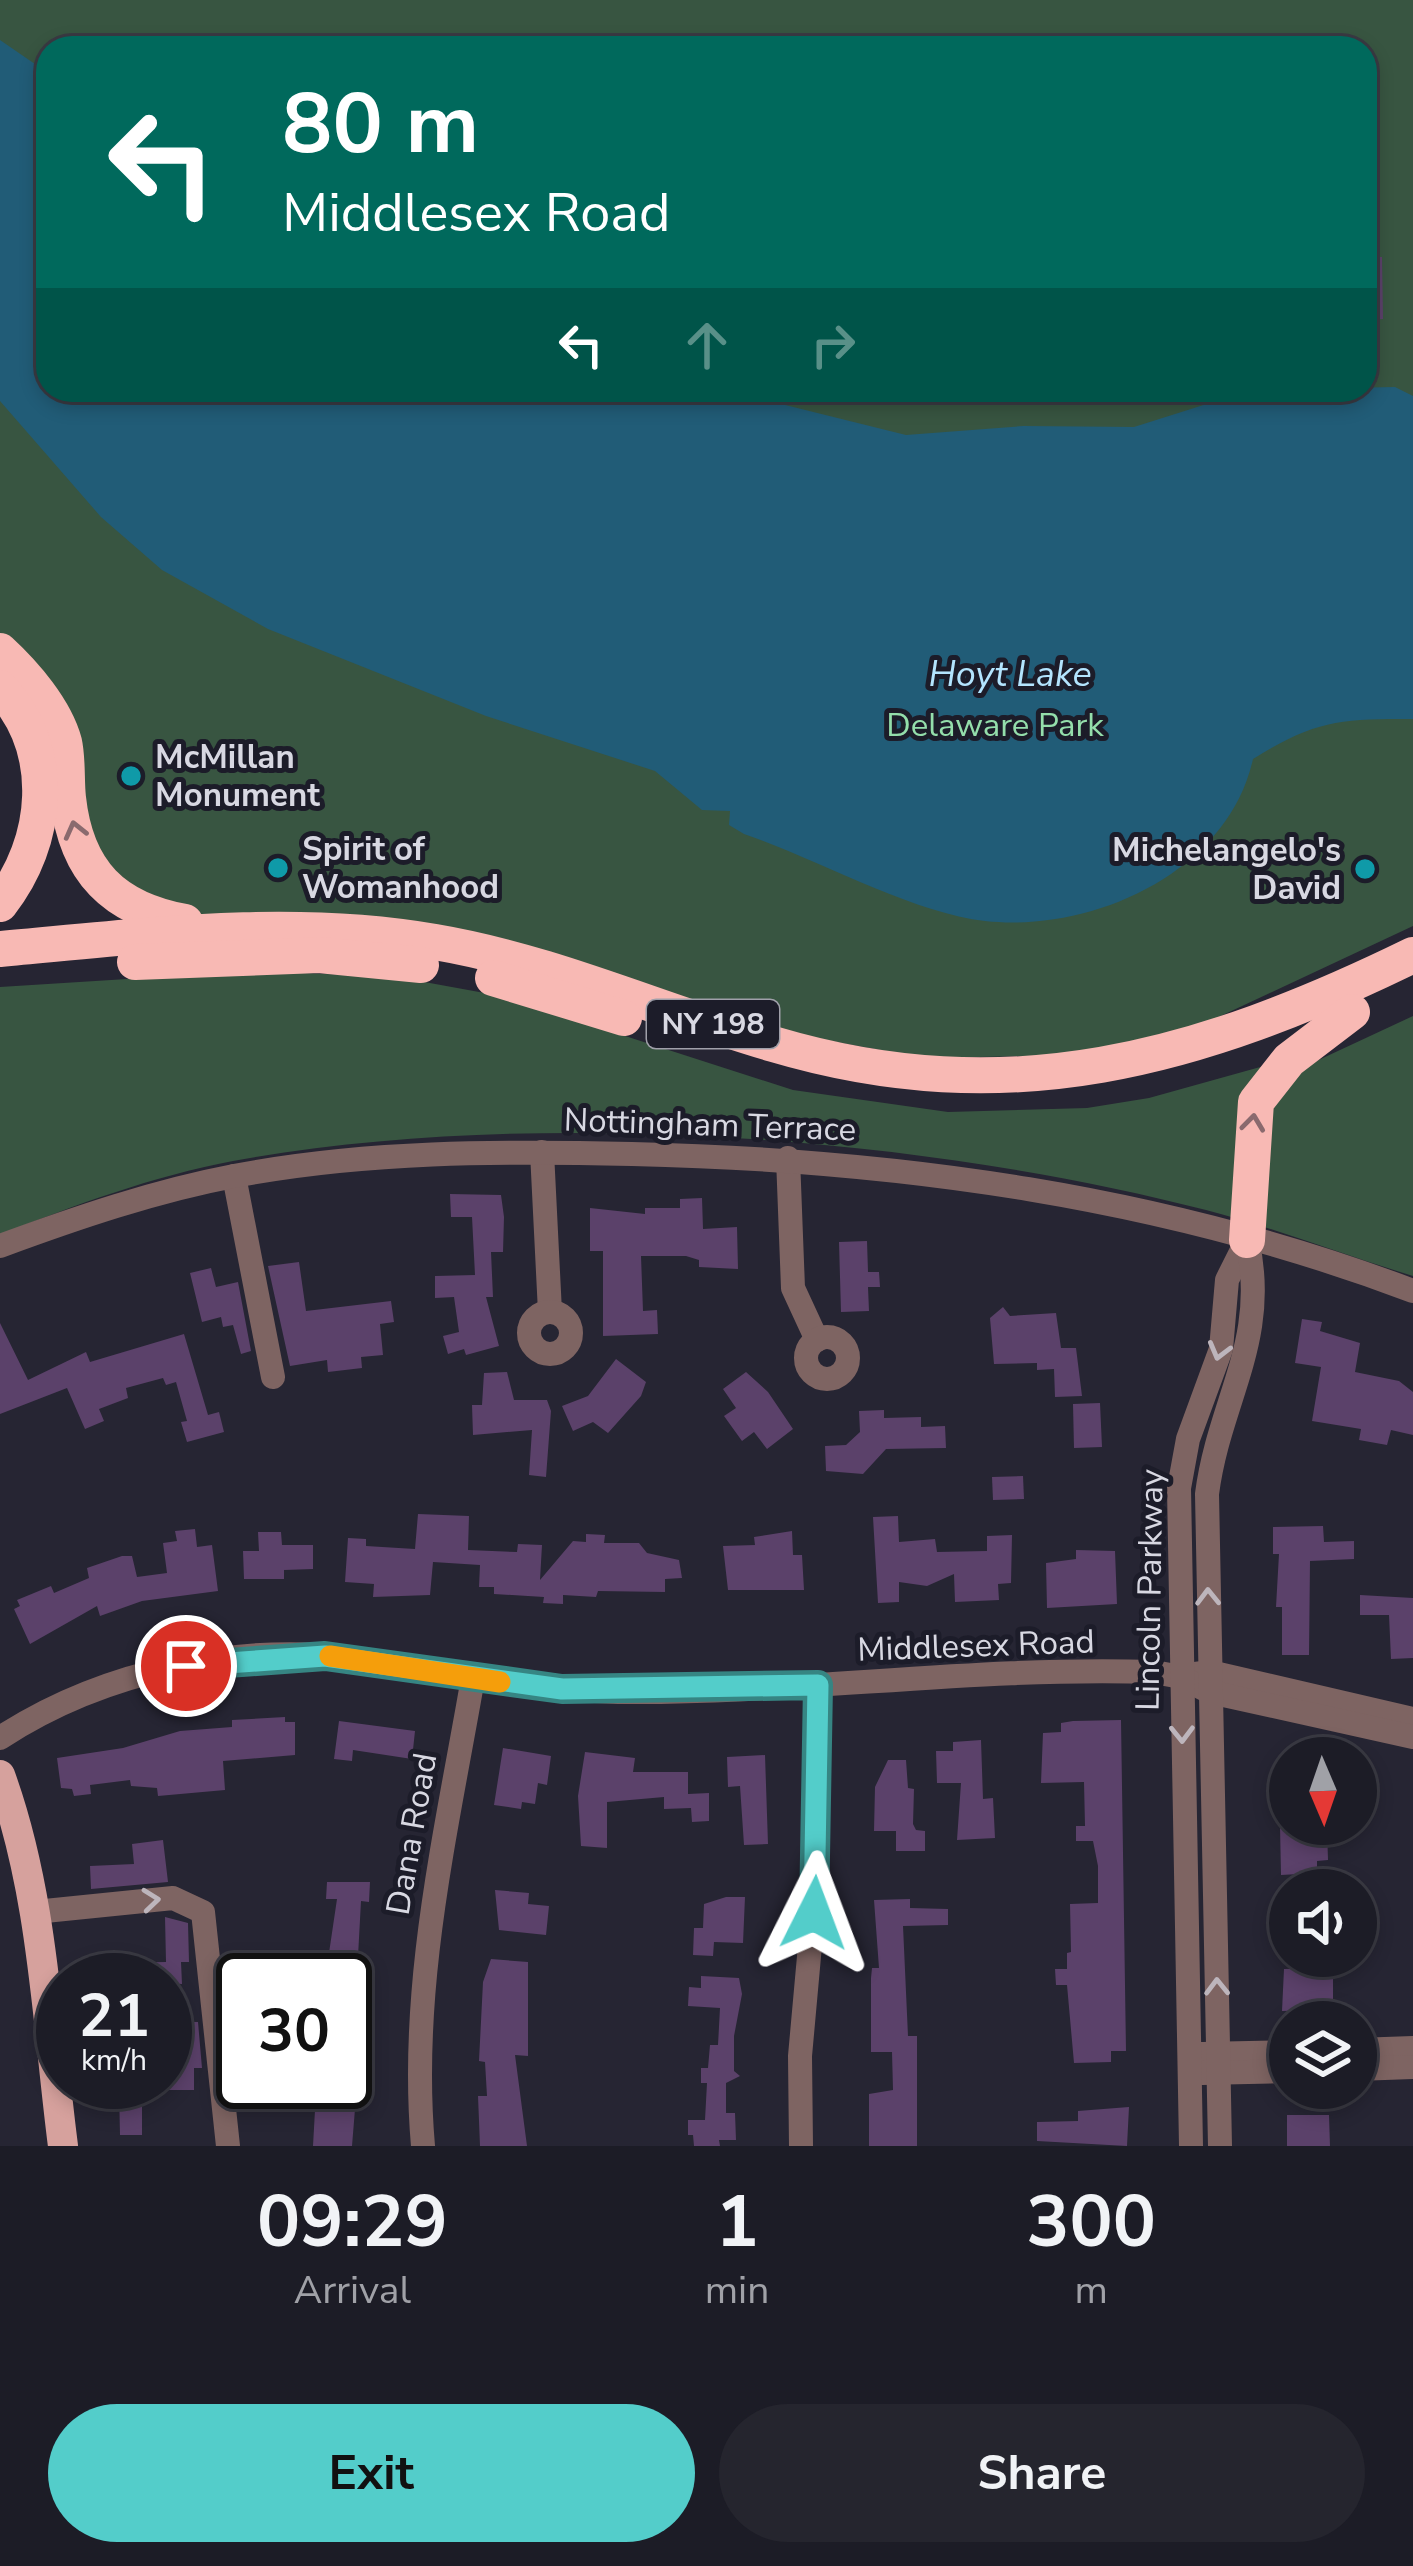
<!DOCTYPE html>
<html lang="en">
<head>
<meta charset="utf-8">
<style>
  :root { --surface:#1c1c26; --page:#25252e; --text:#f1f3f6; --muted:#a0a1a7; --line:#3a3a43; --accent:#53cdca }
  body { margin:0; font-family:"Nunito Sans",sans-serif; background:var(--page); color:var(--text); height:100vh; display:flex; flex-direction:column; font-size:45px; white-space:nowrap }
  * { box-sizing:border-box; margin:0 }
  p { font-size:39px; color:var(--muted) }
  .icon { flex:none; width:66px; height:66px; fill:none; stroke:currentColor; stroke-width:2; stroke-linecap:round; stroke-linejoin:round }
  .map { position:relative; height:2146px; overflow:hidden }
  .side { display:flex; flex-direction:column; background:var(--surface); flex:1 }
  .side>* { flex:none }
  .guide { position:absolute; left:36px; top:36px; width:1341px; height:366px; border-radius:36px; box-shadow:0 6px 18px #0003,0 0 0 3px var(--line); background:#00695c; color:#fff; overflow:hidden }
  .needle { width:78px; rotate:178deg }
  .tools { position:absolute; left:1269px; top:1737px; display:grid; gap:24px }
  .tools a { display:grid; place-items:center; width:108px; height:108px; border-radius:50%; background:var(--surface); box-shadow:0 6px 18px #0003,0 0 0 3px var(--line); font-size:60px }
  .speed { position:absolute; left:36px; top:1953px; display:flex; gap:24px; font-size:60px; font-weight:700; text-align:center }
  .speed>* { display:grid; place-content:center; width:156px; height:156px; border-radius:50%; background:var(--surface); box-shadow:0 6px 18px #0003,0 0 0 3px var(--line); line-height:1 }
  .speed small { font-size:30px; font-weight:400 }
  .speed .limit { border:6px solid #111; border-radius:18px; background:#fff; color:#111 }
  .pin { position:absolute; display:grid; place-items:center; width:102px; height:102px; color:#fff; margin:-51px; border:6px solid #fff; border-radius:50%; box-shadow:0 3px 12px #0007 }
  .me { position:absolute; width:132px; margin:-66px; rotate:3deg; stroke-linejoin:round; filter:drop-shadow(0 0 9px #0008) }
  .turn { display:flex; align-items:center; gap:42px; height:252px; padding:0 48px; font-size:54px }
  .turn .icon { width:156px; height:156px; stroke-width:2.5 }
  .turn b { display:block; font-size:84px; line-height:102px }
  .lanes { display:flex; align-items:center; height:114px; padding:0 48px; background:#0003; justify-content:center; gap:60px; direction:ltr }
  .lanes .off { opacity:.35 }
  .eta { display:flex; justify-content:space-evenly; align-items:center; height:204px; text-align:center }
  .eta b { font-size:72px; font-weight:700; line-height:84px }
  .action { display:flex; gap:24px; margin-top:auto; padding:24px 48px }
  .action a { flex:1; height:138px; border-radius:72px; background:var(--accent); color:#111; font-size:48px; font-weight:700; line-height:138px; text-align:center }
  .action a+a { background:var(--page); color:var(--text) }
  .map>svg:first-child { display:block }
</style>
</head>
<body>
<div class="map">
<svg width="1413" height="2146" viewBox="0 0 1413 2146">
  <rect width="100%" height="100%" fill="#262533"/>
  <g fill="#385541" fill-rule="evenodd">
    <path d="M0,0H1413V926L1195,1028L1075,1055L924,1058L787,1033L565,957L180,916L112,883L0,640ZM48,48H1365V390H48Z"/>
    <path d="M254,971L397,977L501,996L793,1090L948,1112L1087,1108L1149,1098L1271,1064H1310L1413,1016V1276C1344,1255 1275,1228 1206,1210C917,1135 527,1107 233,1161C154,1176 74,1205 0,1235V987Z"/>
  </g>
  <path fill="#215c77" d="M0,40L48,73V390H725L906,435L1023,426L1134,427L1251,390L1395,387L1413,396V719C1339,719 1316,720 1253,759C1228,872 1093,933 985,921C912,913 817,859 744,834L729,825L730,811L702,810L655,771L486,716L268,629L162,570L101,517L0,401Z"/>
  <g fill="#5b416a">
    <polygon points="1365,257 1382,257 1383,319 1365,320"/>
    <polygon points="450,1194 501,1195 504,1217 503,1252 491,1252 493,1297 486,1297 499,1346 466,1355 464,1349 448,1354 443,1336 459,1332 454,1297 435,1298 435,1276 475,1275 472,1217 451,1217"/>
    <polygon points="702,1198 703,1229 737,1227 738,1269 699,1267 699,1260 686,1256 641,1256 643,1311 657,1310 658,1334 603,1336 603,1251 590,1251 590,1208 645,1214 645,1208 680,1208 680,1199"/>
    <polygon points="867,1241 868,1272 879,1272 880,1287 868,1287 869,1311 841,1312 839,1242"/>
    <polygon points="299,1262 306,1311 391,1301 394,1322 380,1324 383,1355 361,1357 362,1368 328,1372 327,1360 290,1366 268,1266"/>
    <polygon points="211,1268 216,1287 238,1282 251,1351 241,1354 233,1325 223,1327 221,1317 202,1322 190,1273"/>
    <polygon points="1003,1307 1010,1316 1056,1313 1061,1348 1076,1348 1082,1396 1055,1397 1054,1369 1037,1370 1037,1363 994,1364 990,1318"/>
    <polygon points="1302,1319 1322,1322 1320,1331 1360,1343 1355,1372 1399,1381 1413,1392 1413,1435 1391,1430 1387,1445 1359,1440 1361,1429 1312,1421 1321,1367 1295,1363"/>
    <polygon points="0,1323 28,1380 86,1352 90,1362 184,1334 208,1415 219,1412 224,1432 187,1442 181,1422 187,1421 176,1382 166,1385 163,1378 126,1388 128,1398 99,1409 104,1421 85,1429 67,1388 0,1414"/>
    <polygon points="616,1359 646,1382 641,1396 608,1433 593,1422 573,1431 562,1406 588,1396"/>
    <polygon points="507,1372 514,1400 547,1400 551,1411 546,1477 529,1475 532,1430 473,1435 472,1405 482,1405 484,1373"/>
    <polygon points="746,1372 768,1392 793,1429 767,1449 754,1432 742,1441 724,1416 736,1408 723,1389"/>
    <polygon points="1100,1403 1102,1447 1074,1448 1073,1404"/>
    <polygon points="884,1410 884,1418 921,1417 921,1427 945,1426 946,1448 886,1449 863,1474 826,1471 825,1446 846,1445 860,1432 859,1411"/>
    <polygon points="1023,1476 1024,1499 993,1500 992,1477"/>
    <polygon points="418,1514 469,1516 468,1550 517,1552 518,1544 542,1545 540,1580 573,1541 586,1542 586,1534 605,1535 604,1543 639,1543 647,1553 679,1560 682,1578 665,1579 665,1592 598,1591 596,1597 563,1595 563,1604 543,1603 544,1597 494,1594 494,1587 479,1587 480,1565 433,1562 430,1595 373,1597 374,1584 345,1582 348,1538 366,1539 366,1546 415,1549"/>
    <polygon points="898,1516 899,1542 935,1539 937,1552 987,1551 987,1536 1012,1535 1011,1583 998,1584 999,1600 955,1602 954,1574 927,1586 899,1582 899,1602 878,1603 873,1517"/>
    <polygon points="1323,1526 1324,1542 1354,1541 1354,1559 1310,1561 1309,1655 1282,1655 1282,1607 1276,1607 1279,1554 1273,1554 1273,1527"/>
    <polygon points="195,1529 197,1547 212,1545 218,1591 142,1601 100,1616 97,1606 30,1644 14,1609 20,1606 17,1600 51,1586 54,1593 89,1578 87,1568 122,1556 132,1556 137,1577 167,1573 163,1543 177,1541 175,1531"/>
    <polygon points="792,1531 793,1555 802,1555 804,1590 728,1590 723,1546 755,1545 754,1537"/>
    <polygon points="258,1532 281,1532 282,1545 313,1545 313,1569 284,1570 284,1579 244,1579 243,1551 259,1551"/>
    <polygon points="1076,1550 1115,1551 1117,1604 1047,1608 1046,1563 1076,1559"/>
    <polygon points="1360,1595 1413,1598 1413,1658 1391,1659 1389,1615 1360,1615"/>
    <polygon points="285,1717 285,1722 295,1722 295,1755 223,1761 225,1790 158,1796 157,1788 131,1786 130,1780 90,1785 91,1794 74,1796 72,1789 61,1788 57,1758 123,1748 180,1731 232,1727 232,1720"/>
    <polygon points="1121,1720 1126,2051 1111,2051 1111,2062 1074,2063 1067,1985 1056,1985 1055,1969 1067,1969 1067,1953 1071,1952 1070,1904 1098,1903 1098,1866 1093,1841 1076,1841 1076,1826 1085,1826 1084,1782 1041,1783 1043,1733 1061,1732 1061,1723 1073,1721"/>
    <polygon points="339,1721 415,1731 412,1759 353,1750 352,1761 334,1759"/>
    <polygon points="981,1740 983,1799 993,1798 995,1838 957,1840 961,1783 937,1783 936,1751 953,1751 953,1742"/>
    <polygon points="503,1748 551,1756 547,1785 538,1783 535,1804 522,1802 521,1809 494,1805"/>
    <polygon points="585,1752 635,1758 633,1772 688,1772 688,1794 709,1793 709,1821 692,1822 691,1808 664,1809 664,1797 607,1802 607,1848 581,1846 578,1796"/>
    <polygon points="765,1755 768,1844 744,1845 740,1786 728,1787 727,1757"/>
    <polygon points="888,1760 906,1760 908,1788 914,1789 913,1824 916,1830 925,1831 925,1851 896,1851 896,1831 874,1831 875,1787"/>
    <polygon points="1316,1825 1327,1828 1328,1860 1317,1861 1317,1873 1281,1875 1280,1826"/>
    <polygon points="163,1840 168,1882 91,1889 90,1866 134,1864 132,1844"/>
    <polygon points="327,1882 370,1882 369,1902 361,1901 355,2012 345,2012 345,1980 325,1980 337,1899 326,1899"/>
    <polygon points="495,1890 529,1893 528,1904 549,1906 546,1935 499,1930"/>
    <polygon points="726,1897 745,1897 743,1943 714,1942 713,1956 693,1955 694,1928 703,1928 704,1904"/>
    <polygon points="910,1899 910,1908 948,1909 948,1925 903,1926 908,2036 917,2036 917,2146 869,2146 869,2094 893,2090 892,2052 871,2052 871,1978 872,1968 879,1968 874,1900"/>
    <polygon points="165,1917 188,1923 189,1962 181,1962 182,1984 114,1980 114,1963 166,1962"/>
    <polygon points="491,1959 528,1962 528,2056 515,2055 527,2146 480,2146 478,2096 487,2096 485,2062 479,2061 483,1982"/>
    <polygon points="1322,1968 1333,1971 1333,2004 1325,2004 1326,2010 1282,2011 1284,1969"/>
    <polygon points="701,1976 739,1978 742,1994 734,2036 734,2071 740,2076 726,2083 726,2113 735,2113 736,2140 719,2140 720,2146 694,2146 693,2135 688,2135 688,2120 705,2120 707,2083 701,2083 701,2068 708,2068 710,2045 718,2045 720,2008 688,2006 689,1987 701,1988"/>
    <polygon points="179,2022 198,2022 202,2068 194,2068 194,2090 165,2090 165,2068 179,2067"/>
    <polygon points="345,2035 361,2035 352,2146 313,2146 316,2092 321,2092 321,2082 345,2082"/>
    <polygon points="119,2090 142,2090 142,2135 120,2135"/>
    <polygon points="1129,2107 1127,2146 1037,2141 1037,2122 1078,2121 1078,2111"/>
    <polygon points="1287,2115 1329,2115 1330,2146 1287,2146"/>
  </g>
  <g fill="none" stroke-linecap="round" stroke-linejoin="round">
    <g stroke="#7e6462" stroke-width="24">
      <polyline points="542,1152 550,1312"/>
      <polyline points="788,1158 793,1288 817,1340"/>
      <polyline points="234,1176 273,1377"/>
      <path d="M0,1246C76,1218 155,1191 234,1176C365,1151 499,1151 632,1154C899,1160 1162,1196 1413,1291"/>
      <circle cx="550" cy="1333" r="21"/>
      <circle cx="827" cy="1358" r="21"/>
      <polyline points="1195,1674 1210,1672 1413,1719"/>
      <path d="M0,1738C104,1670 243,1641 366,1660C450,1673 532,1690 618,1692C796,1694 975,1666 1154,1672L1181,1677L1210,1692L1413,1737"/>
      <polyline points="35,1912 173,1898 203,1912 228,2146"/>
      <polyline points="1356,2050 1413,2048"/>
      <polyline points="1202,2054 1290,2052"/>
      <polyline points="1356,2069 1413,2067"/>
      <polyline points="1202,2073 1290,2071"/>
      <path d="M423,2146C409,1987 446,1834 473,1678"/>
      <polyline points="801,2146 800,2056 817,1868 817,1685"/>
      <polyline points="1191,2146 1179,1488 1188,1439 1221,1349 1227,1280 1247,1240"/>
      <path d="M1220,2146L1207,1494C1219,1400 1270,1340 1247,1240"/>
    </g>
    <path stroke="#d6a19d" stroke-width="30" d="M0,1775C43,1893 47,2022 63,2146"/>
    <g stroke="#f8b9b4" stroke-width="36">
      <path d="M0,651C25,674 55,709 64,742C68,760 66,780 68,798C76,872 114,909 185,922"/>
      <path d="M0,688C58,750 49,842 0,904"/>
      <path d="M0,949C145,936 290,917 435,942C553,962 659,1011 773,1044C1009,1114 1200,1059 1413,955"/>
      <polyline points="135,962 319,955 421,965"/>
      <polyline points="493,978 624,1018"/>
      <polyline points="1247,1240 1256,1102 1289,1060 1352,1012"/>
    </g>
  </g>
  <defs><path id="oneway-chevron" d="M-2-3.5L2.5 0L-2 3.5" fill="none" stroke-width="1.6" stroke-linecap="round" stroke-linejoin="round" transform="scale(3)"/></defs>
  <g stroke="#8a6a6e">
    <use href="#oneway-chevron" transform="translate(75 830) rotate(-104)"/>
    <use href="#oneway-chevron" transform="translate(1253 1123) rotate(-83)"/>
  </g>
  <g stroke="#bdb5bc">
    <use href="#oneway-chevron" transform="translate(1219 1351) rotate(105)"/>
    <use href="#oneway-chevron" transform="translate(1208 1597) rotate(-91)"/>
    <use href="#oneway-chevron" transform="translate(1182 1734) rotate(89)"/>
    <use href="#oneway-chevron" transform="translate(151 1900) rotate(-6)"/>
    <use href="#oneway-chevron" transform="translate(1217 1987) rotate(-91)"/>
  </g>
  <g fill="none" stroke-linecap="round" stroke-linejoin="round">
    <defs>
      <polyline id="route" points="186,1666 325,1656 562,1689 818,1685 814,1913"/>
    </defs>
    <use href="#route" stroke="#368583" stroke-width="30"/>
    <use href="#route" stroke="#53cdca" stroke-width="21"/>
    <polyline stroke="#f59e0b" stroke-width="21" points="330,1656 500,1682"/>
  </g>
  <g fill="#0f9aa8" stroke="#1c1c29" stroke-width="4.5">
    <circle cx="131" cy="776" r="12"/>
    <circle cx="278" cy="868" r="12"/>
    <circle cx="1365" cy="869" r="12"/>
  </g>
  <g text-anchor="middle" dominant-baseline="central" stroke-width="10" stroke-linejoin="round" paint-order="stroke">
    <rect fill="#1c1c29" stroke="#a0a0aa" stroke-width="3" x="647" y="1000" width="132" height="48" rx="9"/>
    <g font-size="30" font-weight="bold" fill="#d8d8e2">
      <text x="713" y="1024">NY 198</text>
    </g>
    <g font-size="33" fill="#94deab" stroke="#1c1c29">
      <text x="995" y="725">Delaware Park</text>
    </g>
    <g font-size="33" font-weight="bold" fill="#d8d8e2" stroke="#1c1c29" text-anchor="start">
      <text x="155" y="757">McMillan<tspan x="155" dy="38">Monument</tspan></text>
      <text x="302" y="849">Spirit of<tspan x="302" dy="38">Womanhood</tspan></text>
      <text x="1341" y="850" text-anchor="end">Michelangelo's<tspan x="1341" dy="38">David</tspan></text>
    </g>
    <g font-size="33" fill="#d8d8e2" stroke="#1c1c29">
      <text transform="translate(710 1125) rotate(2)">Nottingham Terrace</text>
      <text transform="translate(1150 1590) rotate(-89)">Lincoln Parkway</text>
      <text transform="translate(976 1646) rotate(-2)">Middlesex Road</text>
      <text transform="translate(412 1834) rotate(-80)">Dana Road</text>
    </g>
    <g font-size="36" font-style="italic" fill="#b3e4fe" stroke="#1c1c29">
      <text x="1010" y="674">Hoyt Lake</text>
    </g>
  </g>
</svg>
<div class="tools">
<a><svg class="needle" viewBox="-14 -14 28 28"><path d="M0-13l5 13h-10z" fill="#e53935"/><path d="M0 13l5-13h-10z" fill="#a0a1a7"/></svg></a>
<a><svg class="icon" aria-label="sound" viewBox="0 0 24 24"><path d="M4 9h4l5-4v14l-5-4H4zM17 9q2 3 0 6"/></svg></a>
<a><svg class="icon" aria-label="layers" viewBox="0 0 24 24"><path d="M12 4l9 5-9 5-9-5zM3 14l9 5 9-5"/></svg></a>
</div>
<div class="speed"><div>21<small>km/h</small></div><div class="limit">30</div></div>
<div class="pin" style="left:186px;top:1666px;background:#d93025"><svg class="icon" aria-label="arrive" viewBox="0 0 24 24"><path d="M6 21V4h12l-3 4 3 4H6"/></svg></div>
<svg class="me" style="left:814px;top:1913px" viewBox="-20 -20 40 40"><path d="M0-17L14 15 0 8-14 15z" fill="#53cdca" stroke="#fff" stroke-width="4"/></svg>
<div class="guide">
<div class="turn"><svg class="icon" aria-label="left" viewBox="0 0 24 24"><path d="M17 20v-9H6M10 6l-5 5 5 5"/></svg><div><b>80 m</b>Middlesex Road</div></div>
<div class="lanes"><svg class="icon" aria-label="left" viewBox="0 0 24 24"><path d="M17 20v-9H6M10 6l-5 5 5 5"/></svg><svg class="icon off" aria-label="ahead" viewBox="0 0 24 24"><path d="M12 20V5M6 11l6-6 6 6"/></svg><svg class="icon off" aria-label="right" viewBox="0 0 24 24"><path d="M7 20v-9h11M14 6l5 5-5 5"/></svg></div>
</div>
</div>
<section class="side">
<div class="eta">
<div><b>09:29</b><p>Arrival</p></div>
<div><b>1</b><p>min</p></div>
<div><b>300</b><p>m</p></div>
</div>
<div class="action"><a>Exit</a><a>Share</a></div>
</section>
</body>
</html>
